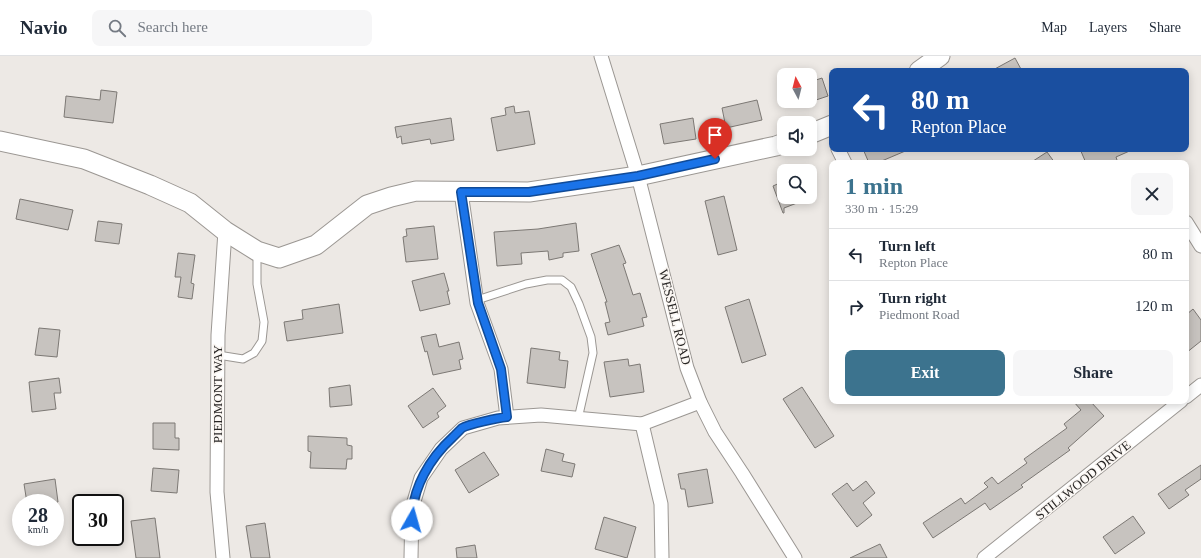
<!DOCTYPE html>
<html lang="en">
<head>
<meta charset="utf-8">
<style>
  :root { --surface:#fff; --page:#f6f6f7; --text:#1f2937; --muted:#747a83; --line:#e0e1e3; --accent:#3c738e }
  body { margin:0; font-family:Georgia,serif; background:var(--page); color:var(--text); height:100vh; display:flex; flex-direction:column; font-size:15px; white-space:nowrap }
  * { box-sizing:border-box; margin:0 }
  p { font-size:13px; color:var(--muted) }
  .icon { flex:none; width:22px; height:22px; fill:none; stroke:currentColor; stroke-width:2; stroke-linecap:round; stroke-linejoin:round }
  .map { position:relative; flex:1; overflow:hidden }
  .sheet { position:absolute; left:829px; top:104px; width:360px; height:244px; display:flex; flex-direction:column; background:var(--surface); border-radius:8px; box-shadow:0 2px 10px #0003 }
  .sheet>* { flex:none }
  .top-card { position:absolute; left:829px; top:12px; width:360px; height:84px; border-radius:8px; box-shadow:0 2px 10px #0003; background:#1a4fa0; color:#fff; overflow:hidden }
  .needle { width:26px; rotate:353deg }
  .buttons { position:absolute; left:777px; top:12px; display:grid; gap:8px }
  .buttons a { display:grid; place-items:center; width:40px; height:40px; border-radius:8px; background:var(--surface); box-shadow:0 2px 10px #0003; font-size:20px }
  .speed { position:absolute; left:12px; top:438px; display:flex; gap:8px; font-size:20px; font-weight:700; text-align:center }
  .speed>* { display:grid; place-content:center; width:52px; height:52px; border-radius:50%; background:var(--surface); box-shadow:0 2px 10px #0003; line-height:1 }
  .speed small { font-size:10px; font-weight:400 }
  .speed .limit { border:2px solid #111; border-radius:6px; background:#fff; color:#111 }
  .pin { position:absolute; display:grid; place-items:center; width:34px; height:34px; color:#fff; margin:-41px -17px; border-radius:50% 50% 50% 0; rotate:-45deg; box-shadow:0 0 4px #0007 }
  .pin .icon { rotate:45deg }
  .me { position:absolute; width:44px; margin:-22px; rotate:7deg; stroke-linejoin:round; filter:drop-shadow(0 0 3px #0008) }
  .turn { display:flex; align-items:center; gap:14px; height:84px; padding:0 16px; font-size:18px }
  .turn .icon { width:52px; height:52px; stroke-width:2.5 }
  .turn b { display:block; font-size:28px; line-height:34px }
  .round { display:grid; place-items:center; flex:none; width:42px; height:42px; border-radius:8px; background:var(--page) }
  .summary { display:flex; align-items:center; justify-content:space-between; height:68px; padding:0 16px }
  h1 { font-size:24px; font-weight:700; line-height:30px; color:var(--accent) }
  .cta { display:flex; gap:8px; margin-top:auto; padding:8px 16px }
  .cta a { flex:1; height:46px; border-radius:8px; background:var(--accent); color:#fff; font-size:16px; font-weight:700; line-height:46px; text-align:center }
  .cta a+a { background:var(--page); color:var(--text) }
  ul { padding:0; list-style:none }
  li { display:flex; align-items:center; gap:12px; height:52px; padding:0 16px; border-top:1px solid var(--line) }
  li div { flex:1 }
  li b { display:block; font-size:15px }
  li em { font-style:normal }
  header { display:flex; align-items:center; gap:24px; box-sizing:border-box; height:56px; padding:0 20px; background:var(--surface); border-bottom:1px solid var(--line) }
  header strong { font-size:19px }
  nav { display:flex; gap:22px; margin-inline-start:auto; font-size:14px }
  .search { width:280px; height:36px; background:var(--page); display:flex; align-items:center; gap:10px; box-sizing:border-box; padding:0 14px; border-radius:8px; color:var(--muted); font-size:15px }
  .map>svg:first-child { display:block }
</style>
</head>
<body>
<header>
<strong>Navio</strong>
<div class="search"><svg class="icon" aria-label="search" viewBox="0 0 24 24"><circle cx="10" cy="10" r="6"/><path d="M15 15l6 6"/></svg>Search here</div>
<nav><a>Map</a><a>Layers</a><a>Share</a></nav>
</header>
<div class="map">
<svg width="1201" height="502" viewBox="0 0 1201 502">
  <rect width="100%" height="100%" fill="#ede9e5"/>
  <g fill="#c7c3bf" stroke="#7c7874">
    <polygon points="1015,2 1022,15 991,15"/>
    <polygon points="822,22 828,40 810,46 810,26"/>
    <polygon points="101,34 117,36 113,67 64,61 66,40 100,44"/>
    <polygon points="757,44 762,64 726,72 722,52"/>
    <polygon points="514,50 515,57 529,55 535,88 497,95 491,62 506,59 505,52"/>
    <polygon points="451,62 454,84 431,88 430,83 402,88 401,80 397,82 395,71"/>
    <polygon points="693,62 696,83 664,88 660,68"/>
    <polygon points="863,93 910,93 877,107 869,107"/>
    <polygon points="1080,93 1134,93 1116,101 1118,107 1086,107"/>
    <polygon points="1047,96 1055,107 1030,107"/>
    <polygon points="784,125 784,141 809,141 810,142 784,152 784,157 783,157 773,130"/>
    <polygon points="724,140 737,194 718,199 705,145"/>
    <polygon points="20,143 73,154 68,174 16,163"/>
    <polygon points="98,165 122,168 119,188 95,185"/>
    <polygon points="576,167 579,195 563,197 563,201 549,204 548,195 521,197 522,208 497,210 494,176 538,173"/>
    <polygon points="434,170 438,203 406,206 403,181 407,180 406,173"/>
    <polygon points="619,189 626,207 623,208 633,239 640,237 647,261 642,262 644,270 608,279 605,267 610,266 605,246 607,246 591,198"/>
    <polygon points="178,197 195,199 191,227 194,228 192,243 178,241 181,221 175,221"/>
    <polygon points="444,217 449,235 447,235 450,248 420,255 412,225"/>
    <polygon points="749,243 766,299 742,307 725,251"/>
    <polygon points="339,248 343,277 287,285 284,266 303,263 302,254"/>
    <polygon points="1193,253 1201,264 1201,285 1186,297 1186,259"/>
    <polygon points="39,272 60,274 57,301 35,299"/>
    <polygon points="436,278 439,291 459,286 463,303 459,304 461,313 433,319 427,295 425,296 421,281"/>
    <polygon points="531,292 560,296 559,304 568,305 565,332 527,327"/>
    <polygon points="628,303 629,310 640,308 644,336 610,341 604,306"/>
    <polygon points="59,322 61,337 54,337 56,353 32,356 29,326"/>
    <polygon points="350,329 352,349 330,351 329,332"/>
    <polygon points="802,331 834,380 815,392 783,343"/>
    <polygon points="433,332 446,350 437,357 439,361 423,372 408,350"/>
    <polygon points="1073,345 1090,345 1104,360 1068,392 1070,394 1021,429 1023,431 990,454 985,447 933,482 923,467 961,442 965,448 988,431 984,427 992,421 998,428 1027,407 1024,403 1067,372 1064,368 1081,354"/>
    <polygon points="153,367 175,367 175,382 179,382 179,394 153,393"/>
    <polygon points="308,380 347,382 347,389 352,390 352,403 347,403 346,413 310,412 311,396 308,395"/>
    <polygon points="546,393 564,398 562,405 575,408 572,421 541,415"/>
    <polygon points="484,396 499,419 469,437 455,414"/>
    <polygon points="1201,409 1201,423 1185,434 1189,439 1169,453 1158,438"/>
    <polygon points="153,412 179,414 177,437 151,435"/>
    <polygon points="707,413 713,447 688,451 685,433 681,433 678,418"/>
    <polygon points="55,423 58,446 50,447 27,447 24,428"/>
    <polygon points="866,425 875,437 863,447 872,459 857,471 832,438 847,427 853,435"/>
    <polygon points="1133,460 1145,477 1115,498 1103,481"/>
    <polygon points="604,461 636,471 627,502 595,493"/>
    <polygon points="155,462 160,502 136,502 131,465"/>
    <polygon points="265,467 270,502 251,502 246,470"/>
    <polygon points="880,488 887,502 850,502"/>
    <polygon points="475,489 477,502 457,502 456,492"/>
  </g>
  <g fill="none" stroke-linecap="round" stroke-linejoin="round">
    <defs>
      <g id="lane">
        <polyline points="477,244 526,228 547,224 562,224 571,231 579,248 591,281 593,297 578,363"/>
        <polyline points="218,299 243,303 254,297 262,285 264,266 257,228 257,196"/>
      </g>
      <g id="street">
        <polyline points="601,0 638,120 687,312 700,346 715,376 742,417 795,502"/>
        <polyline points="838,93 845,107"/>
        <polyline points="461,136 477,247 501,313 507,361"/>
        <polyline points="1186,166 1201,190"/>
        <polyline points="1186,341 1201,329"/>
        <polyline points="642,368 661,448 662,502"/>
        <polyline points="223,502 217,436 218,279 225,175"/>
        <polyline points="411,502 412,452 421,422 441,393 463,372 498,362 541,359 642,368 700,346"/>
        <polyline points="984,502 1181,345"/>
      </g>
      <g id="secondary">
        <polyline points="919,15 940,0"/>
        <polyline points="810,78 832,69"/>
        <polyline points="0,85 84,103 150,129 190,147 225,175 257,195 279,202 316,189 367,149 391,141 416,135 529,136 638,120 776,90 784,87"/>
      </g>
    </defs>
    <use href="#lane" stroke="#9b9793" stroke-width="9"/>
    <use href="#street" stroke="#9b9793" stroke-width="15"/>
    <use href="#secondary" stroke="#9b9793" stroke-width="21"/>
    <use href="#lane" stroke="#fff" stroke-width="7"/>
    <use href="#street" stroke="#fff" stroke-width="13"/>
    <use href="#secondary" stroke="#fff" stroke-width="19"/>
  </g>
  <g fill="none" stroke-linecap="round" stroke-linejoin="round">
    <defs>
      <path id="route" d="M412,464C412,432 430,402 453,381C456,378 459,375 462,372C469,368 498,362 507,361L501,313L478,247L461,136H529L638,120L715,103"/>
    </defs>
    <use href="#route" stroke="#114b97" stroke-width="10"/>
    <use href="#route" stroke="#1a73e8" stroke-width="7"/>
  </g>
  <g text-anchor="middle" dominant-baseline="central" stroke-width="3" stroke-linejoin="round" paint-order="stroke">
    <g font-size="13" fill="#272524" stroke="#faf6f2">
      <text transform="translate(675 261) rotate(76)">WESSELL ROAD</text>
      <text transform="translate(217 338) rotate(-90)">PIEDMONT WAY</text>
      <text transform="translate(1083 424) rotate(-39)">STILLWOOD DRIVE</text>
    </g>
  </g>
</svg>
<div class="buttons">
<a><svg class="needle" viewBox="-14 -14 28 28"><path d="M0-13l5 13h-10z" fill="#e53935"/><path d="M0 13l5-13h-10z" fill="#747a83"/></svg></a>
<a><svg class="icon" aria-label="sound" viewBox="0 0 24 24"><path d="M4 9h4l5-4v14l-5-4H4zM17 9q2 3 0 6"/></svg></a>
<a><svg class="icon" aria-label="search" viewBox="0 0 24 24"><circle cx="10" cy="10" r="6"/><path d="M15 15l6 6"/></svg></a>
</div>
<div class="speed"><div>28<small>km/h</small></div><div class="limit">30</div></div>
<div class="pin" style="left:715px;top:103px;background:#d93025"><svg class="icon" aria-label="arrive" viewBox="0 0 24 24"><path d="M6 21V4h12l-3 4 3 4H6"/></svg></div>
<svg class="me" style="left:412px;top:464px" viewBox="-20 -20 40 40"><circle r="19" fill="#fff"/><path d="M0-13L10 11 0 6-10 11z" fill="#1a73e8"/></svg>
<div class="top-card">
<div class="turn"><svg class="icon" aria-label="left" viewBox="0 0 24 24"><path d="M17 20v-9H6M10 6l-5 5 5 5"/></svg><div><b>80 m</b>Repton Place</div></div>
</div>
<section class="sheet">
<div class="summary"><div><h1>1 min</h1><p>330 m · 15:29</p></div><a class="round"><svg class="icon" aria-label="close" viewBox="0 0 24 24"><path d="M6 6l12 12M18 6L6 18"/></svg></a></div>
<ul>
<li><svg class="icon" aria-label="left" viewBox="0 0 24 24"><path d="M17 20v-9H6M10 6l-5 5 5 5"/></svg><div><b>Turn left</b><p>Repton Place</p></div><em>80 m</em></li>
<li><svg class="icon" aria-label="right" viewBox="0 0 24 24"><path d="M7 20v-9h11M14 6l5 5-5 5"/></svg><div><b>Turn right</b><p>Piedmont Road</p></div><em>120 m</em></li>
</ul>
<div class="cta"><a>Exit</a><a>Share</a></div>
</section>
</div>
</body>
</html>
